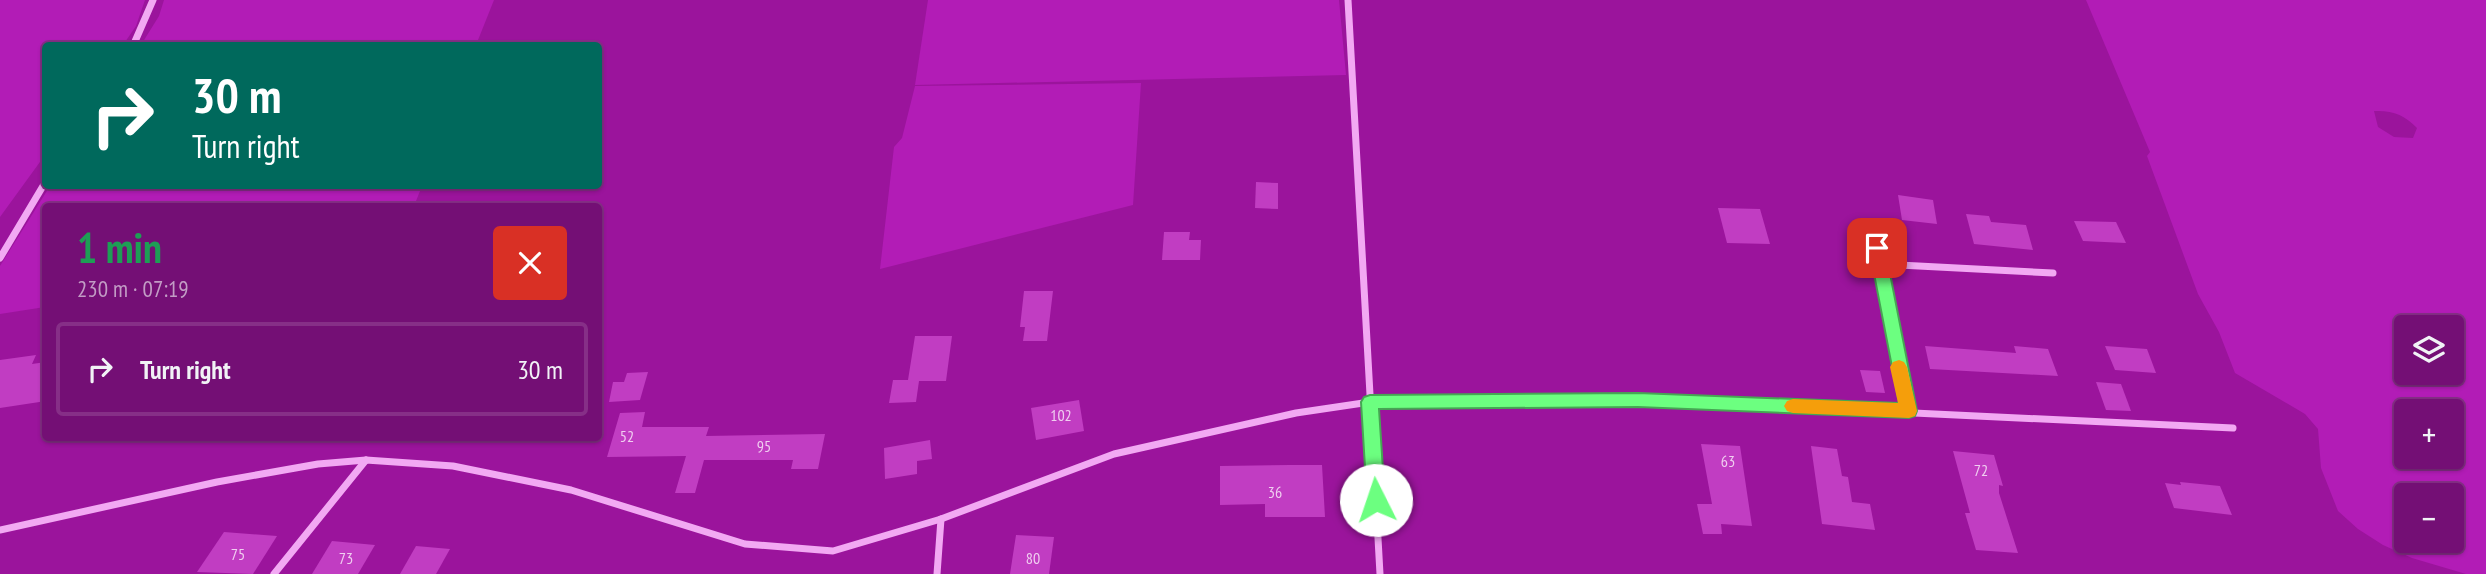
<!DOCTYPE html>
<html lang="en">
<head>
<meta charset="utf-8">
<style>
  :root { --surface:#740f75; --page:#7c1d7d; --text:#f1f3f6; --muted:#c29cc5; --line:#862f87 }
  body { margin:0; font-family:"PT Sans Narrow",sans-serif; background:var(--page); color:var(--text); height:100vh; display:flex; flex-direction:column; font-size:26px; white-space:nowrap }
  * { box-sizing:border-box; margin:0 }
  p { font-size:23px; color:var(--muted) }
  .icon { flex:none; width:38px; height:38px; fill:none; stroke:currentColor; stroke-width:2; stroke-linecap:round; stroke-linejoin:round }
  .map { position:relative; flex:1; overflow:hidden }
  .drawer { position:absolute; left:42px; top:203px; width:560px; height:238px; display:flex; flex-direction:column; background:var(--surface); border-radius:7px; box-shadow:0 2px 5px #0004,0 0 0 2px var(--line) }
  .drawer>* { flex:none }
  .top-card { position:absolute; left:42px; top:42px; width:560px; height:147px; border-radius:7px; box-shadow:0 2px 5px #0004,0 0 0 2px var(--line); background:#00695c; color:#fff; overflow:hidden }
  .tools { position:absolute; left:2394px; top:315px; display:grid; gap:14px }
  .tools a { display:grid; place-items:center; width:70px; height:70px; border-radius:7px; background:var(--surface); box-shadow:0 2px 5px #0004,0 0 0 2px var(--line); font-size:35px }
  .pin { position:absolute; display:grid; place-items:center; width:60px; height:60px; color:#fff; margin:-30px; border-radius:14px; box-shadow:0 4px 10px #0006 }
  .me { position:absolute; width:77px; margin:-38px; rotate:356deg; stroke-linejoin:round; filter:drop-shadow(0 0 5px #0008) }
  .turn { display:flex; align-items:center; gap:24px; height:147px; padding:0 35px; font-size:32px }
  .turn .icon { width:91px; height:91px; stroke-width:2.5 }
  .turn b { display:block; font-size:49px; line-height:60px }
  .round { display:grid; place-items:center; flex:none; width:74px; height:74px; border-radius:7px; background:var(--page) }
  .head { display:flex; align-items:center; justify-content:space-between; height:119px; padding:0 35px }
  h1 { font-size:42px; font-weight:700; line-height:52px; color:#1e9e55 }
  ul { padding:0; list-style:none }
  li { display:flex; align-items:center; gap:21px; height:94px; margin:0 14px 10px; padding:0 21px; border:4px solid var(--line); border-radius:7px }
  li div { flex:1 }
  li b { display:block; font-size:26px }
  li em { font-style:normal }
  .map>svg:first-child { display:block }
</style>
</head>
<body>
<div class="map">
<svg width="2486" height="574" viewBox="0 0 2486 574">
  <rect width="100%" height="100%" fill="#9b149c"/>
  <g fill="#b21cb6" fill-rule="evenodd">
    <polygon points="0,0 145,0 136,26 123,45 46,46 45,155 0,217"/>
    <polygon points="164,0 494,0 476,45 141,45 159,16"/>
    <polygon points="928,0 1339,0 1346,75 915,85"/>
    <path d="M2086,0H2486V574H2466L2412,558L2383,545L2358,529L2338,511L2321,468L2318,429L2305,414L2235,373L2219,332L2198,294L2147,156L2150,152ZM2374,111C2392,110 2405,115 2417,128L2413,138L2394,137L2378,127ZM2406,327H2452V373H2406ZM2452,411V457H2406V411ZM2452,495V541H2406V495Z"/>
    <polygon points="1141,83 1133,205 880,269 894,147 902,138 915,86"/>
    <polygon points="50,186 422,186 414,206 46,206 45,307 0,314 0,266"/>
  </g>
  <g fill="#c13dc2">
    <polygon points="1256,182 1278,183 1278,209 1255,208"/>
    <polygon points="1898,195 1933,200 1937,224 1902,220"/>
    <polygon points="1718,208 1760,209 1770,244 1727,243"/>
    <polygon points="1966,214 1989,216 1991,222 2026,225 2033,250 1974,244"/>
    <polygon points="2074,221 2116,222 2126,243 2083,241"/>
    <polygon points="1164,232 1190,232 1189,240 1201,240 1200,260 1162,260"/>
    <polygon points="1024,291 1053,291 1047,341 1023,341 1025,327 1020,327"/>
    <polygon points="915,336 952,336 946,381 919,381 916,402 889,403 893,380 908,380"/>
    <polygon points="1925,346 2016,353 2014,346 2048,349 2058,376 1930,369"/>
    <polygon points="2105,346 2147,349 2156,373 2115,370"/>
    <polygon points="36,355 32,364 46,362 46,401 0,408 0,360"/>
    <polygon points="1860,370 1880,371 1885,393 1866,392"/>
    <polygon points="648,372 640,400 609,402 613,382 624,382 627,373"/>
    <polygon points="2096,382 2121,384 2131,411 2106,410"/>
    <polygon points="1079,400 1084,431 1036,440 1031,408"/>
    <polygon points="645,412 642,427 709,427 706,436 825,434 818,469 791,469 793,460 704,460 695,493 675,493 686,456 607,457 620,413"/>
    <polygon points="930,440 932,459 917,461 917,474 885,479 884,448"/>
    <polygon points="1701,444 1740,446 1752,526 1721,524 1722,534 1703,534 1697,504 1712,504"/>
    <polygon points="1811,446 1837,449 1842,476 1848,477 1852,502 1870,504 1875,530 1822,524"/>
    <polygon points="1953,451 1994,455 2003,486 1999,485 1999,493 2018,553 1976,550 1965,513 1970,513"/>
    <polygon points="1290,465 1322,465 1325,517 1265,517 1265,504 1220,505 1220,466"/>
    <polygon points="2180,482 2220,486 2232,515 2174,508 2165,483 2181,485"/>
    <polygon points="224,532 277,536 253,574 197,572"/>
    <polygon points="1016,535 1054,537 1049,574 1010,574"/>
    <polygon points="332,541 375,545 358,574 312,574"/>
    <polygon points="416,546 450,549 436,574 400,574"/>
  </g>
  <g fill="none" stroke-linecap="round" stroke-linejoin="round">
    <g stroke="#f2a9f3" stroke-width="7">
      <polyline points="1348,0 1380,574"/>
      <polyline points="133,46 153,0"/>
      <polyline points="1874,232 1908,411"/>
      <polyline points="0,258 46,181"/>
      <polyline points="1880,264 2053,273"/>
      <polyline points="0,530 217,482 318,464 366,460 453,466 571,490 745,544 833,551 941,519 1114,454 1296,413 1370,402 1638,400 2233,428"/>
      <polyline points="274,574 366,460"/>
      <polyline points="937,574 941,519"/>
    </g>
  </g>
  <polygon fill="#6cff80" stroke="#46a653" stroke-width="2" points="1877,242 1885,248 1917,411 1915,416 1909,418 1638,407 1379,409 1385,500 1382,506 1376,508 1369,506 1367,500 1361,402 1364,397 1370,395 1638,393 1899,403 1869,248"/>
  <polygon fill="#f59e0b" points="1899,360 1904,362 1907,367 1917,411 1915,416 1909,418 1793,413 1787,411 1784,406 1787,401 1793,399 1898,403 1890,367 1893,362"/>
  <g text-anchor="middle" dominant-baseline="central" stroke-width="7" stroke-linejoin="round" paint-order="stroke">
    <g font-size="16" fill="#f0cef0">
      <text x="1061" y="415">102</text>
      <text x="627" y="436">52</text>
      <text x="764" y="446">95</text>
      <text x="1728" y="461">63</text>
      <text x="1981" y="470">72</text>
      <text x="1275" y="492">36</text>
      <text x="238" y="554">75</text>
      <text x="346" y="558">73</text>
      <text x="1033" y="558">80</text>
    </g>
  </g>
</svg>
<div class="tools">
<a><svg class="icon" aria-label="layers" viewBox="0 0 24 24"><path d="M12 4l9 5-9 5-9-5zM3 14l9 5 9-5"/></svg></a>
<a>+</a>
<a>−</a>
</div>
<div class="pin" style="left:1877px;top:248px;background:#d93025"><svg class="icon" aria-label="arrive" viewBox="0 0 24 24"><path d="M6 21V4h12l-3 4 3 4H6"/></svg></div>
<svg class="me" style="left:1376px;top:500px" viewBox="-20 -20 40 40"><circle r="19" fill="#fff"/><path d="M0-13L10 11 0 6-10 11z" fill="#6cff80"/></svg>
<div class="top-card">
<div class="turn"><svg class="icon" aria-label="right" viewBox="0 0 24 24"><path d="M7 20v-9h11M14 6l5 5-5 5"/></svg><div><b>30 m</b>Turn right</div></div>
</div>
<section class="drawer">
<div class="head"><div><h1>1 min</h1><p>230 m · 07:19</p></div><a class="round" style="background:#d93025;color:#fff"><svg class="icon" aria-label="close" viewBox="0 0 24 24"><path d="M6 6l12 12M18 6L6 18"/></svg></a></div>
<ul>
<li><svg class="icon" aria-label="right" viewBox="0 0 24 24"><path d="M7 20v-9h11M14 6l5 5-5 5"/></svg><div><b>Turn right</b></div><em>30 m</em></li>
</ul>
</section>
</div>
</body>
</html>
